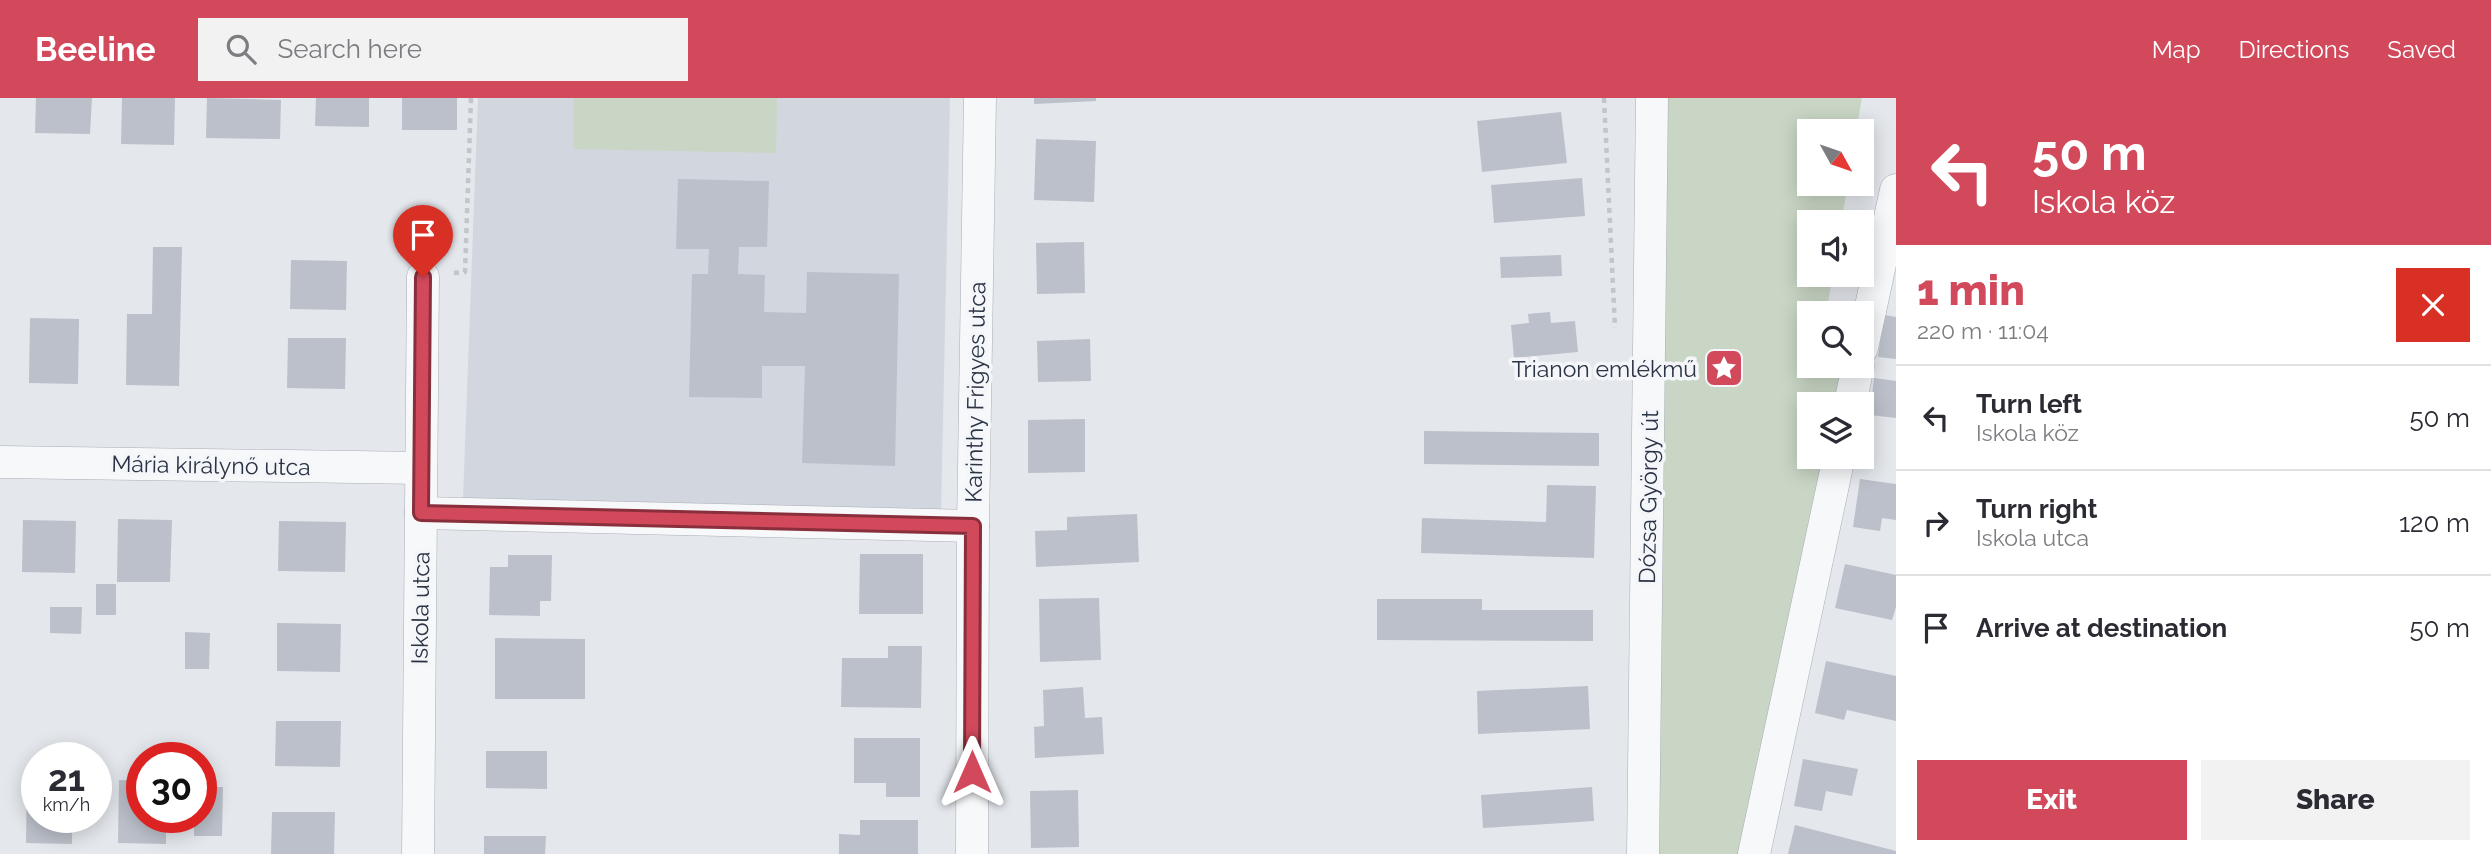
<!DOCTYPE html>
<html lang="en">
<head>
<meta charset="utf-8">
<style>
  :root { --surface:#fff; --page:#f2f2f3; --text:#2b2b33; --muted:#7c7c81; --line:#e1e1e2; --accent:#d1495b }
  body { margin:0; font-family:Raleway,sans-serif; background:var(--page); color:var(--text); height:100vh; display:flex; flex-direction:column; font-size:26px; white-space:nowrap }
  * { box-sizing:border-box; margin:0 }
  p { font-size:23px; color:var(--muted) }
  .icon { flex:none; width:38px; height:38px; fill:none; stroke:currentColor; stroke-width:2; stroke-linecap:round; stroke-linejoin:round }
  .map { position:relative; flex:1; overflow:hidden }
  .drawer { display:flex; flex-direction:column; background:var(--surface); width:595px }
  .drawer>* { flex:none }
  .banner { background:#d1495b; color:#fff; overflow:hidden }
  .needle { width:46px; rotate:130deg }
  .fabs { position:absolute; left:1797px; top:21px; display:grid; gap:14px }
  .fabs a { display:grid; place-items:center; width:77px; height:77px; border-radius:0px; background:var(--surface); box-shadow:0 4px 18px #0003; font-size:35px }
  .speed { position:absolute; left:21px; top:644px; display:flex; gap:14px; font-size:35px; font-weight:700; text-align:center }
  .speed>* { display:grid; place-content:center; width:91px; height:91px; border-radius:50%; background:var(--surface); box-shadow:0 4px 18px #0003; line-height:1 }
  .speed small { font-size:18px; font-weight:400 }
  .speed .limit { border:10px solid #d22; background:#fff; color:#111 }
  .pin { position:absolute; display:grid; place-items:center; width:60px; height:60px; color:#fff; margin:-72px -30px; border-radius:50% 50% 50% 0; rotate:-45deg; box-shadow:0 0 7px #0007 }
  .pin .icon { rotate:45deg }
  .me { position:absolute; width:77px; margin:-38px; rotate:0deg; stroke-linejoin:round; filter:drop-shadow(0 0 5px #0008) }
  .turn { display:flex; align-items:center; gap:24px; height:147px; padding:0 21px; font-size:32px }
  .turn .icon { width:91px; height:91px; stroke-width:2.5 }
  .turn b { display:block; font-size:49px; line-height:60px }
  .round { display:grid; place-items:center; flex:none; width:74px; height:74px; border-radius:0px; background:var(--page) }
  .overview { display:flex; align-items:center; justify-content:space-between; height:119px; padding:0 21px }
  h1 { font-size:42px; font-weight:800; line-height:52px; color:var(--accent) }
  .action { display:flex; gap:14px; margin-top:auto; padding:14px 21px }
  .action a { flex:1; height:80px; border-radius:0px; background:var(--accent); color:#fff; font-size:28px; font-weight:800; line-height:80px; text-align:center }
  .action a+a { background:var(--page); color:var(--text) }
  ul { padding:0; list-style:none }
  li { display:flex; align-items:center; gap:21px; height:105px; padding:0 21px; border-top:2px solid var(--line) }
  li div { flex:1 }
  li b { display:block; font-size:26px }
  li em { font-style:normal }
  header { display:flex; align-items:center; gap:42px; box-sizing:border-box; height:98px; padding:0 35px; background:var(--accent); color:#fff }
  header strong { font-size:33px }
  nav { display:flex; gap:38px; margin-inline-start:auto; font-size:24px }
  .search { width:490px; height:63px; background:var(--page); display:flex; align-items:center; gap:18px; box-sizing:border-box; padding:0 24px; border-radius:0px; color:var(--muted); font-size:26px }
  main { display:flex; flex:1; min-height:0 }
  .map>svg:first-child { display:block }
</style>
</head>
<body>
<header>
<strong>Beeline</strong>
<div class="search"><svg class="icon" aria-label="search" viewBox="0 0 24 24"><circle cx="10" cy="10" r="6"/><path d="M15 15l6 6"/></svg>Search here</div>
<nav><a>Map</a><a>Directions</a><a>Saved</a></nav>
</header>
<main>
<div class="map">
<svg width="1896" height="756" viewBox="0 0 1896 756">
  <rect width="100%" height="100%" fill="#e4e7ec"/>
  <polygon fill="#d2d6de" points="478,0 950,0 941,415 463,401"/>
  <g fill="#c9d6c5">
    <polygon points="574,0 777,0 776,55 573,51"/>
    <polygon points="1652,0 1862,0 1856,33 1810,33 1810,86 1848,86 1841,124 1810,124 1810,177 1833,177 1826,215 1810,215 1810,268 1858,268 1850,306 1810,306 1810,359 1839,359 1754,756 1652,756"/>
  </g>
  <g fill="#bbc0ca">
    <polygon points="36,0 92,0 90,36 35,35"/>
    <polygon points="122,0 175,0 174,47 121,46"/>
    <polygon points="207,0 281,2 280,41 206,40"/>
    <polygon points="316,0 369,0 369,29 315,28"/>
    <rect x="402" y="0" width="55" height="32"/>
    <polygon points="1034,0 1096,0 1096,3 1034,6"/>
    <polygon points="1561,14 1567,65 1482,74 1477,23"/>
    <polygon points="1036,41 1096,43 1094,104 1034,102"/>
    <polygon points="1582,80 1585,118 1494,125 1491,87"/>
    <polygon points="678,81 769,83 767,149 739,149 738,176 765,177 764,214 806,215 807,174 899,176 895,368 802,365 805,268 762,268 762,300 689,299 692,176 708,176 709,151 676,151"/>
    <polygon points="1084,144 1085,195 1037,196 1036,145"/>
    <polygon points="153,149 182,149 179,288 126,287 127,216 152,216"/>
    <polygon points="1561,157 1562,178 1501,180 1500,159"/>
    <polygon points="291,162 347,163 346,212 290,211"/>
    <polygon points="1550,214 1551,225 1575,223 1578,254 1514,260 1511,227 1529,225 1528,216"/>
    <polygon points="1884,217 1896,219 1896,261 1878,259"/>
    <polygon points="30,220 79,221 78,286 29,285"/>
    <polygon points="288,240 346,240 345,291 287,290"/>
    <polygon points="1090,241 1091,283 1038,284 1037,243"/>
    <polygon points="1874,280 1896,283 1896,320 1870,317"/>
    <polygon points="1085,321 1085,374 1028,375 1028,322"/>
    <polygon points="1424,333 1599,335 1599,368 1424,366"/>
    <polygon points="1860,381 1896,386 1896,422 1882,420 1880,433 1853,429"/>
    <polygon points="1547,387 1596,388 1594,460 1421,455 1422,420 1546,424"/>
    <polygon points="1137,416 1139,464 1036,469 1035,433 1067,432 1067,419"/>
    <polygon points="118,421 172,422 170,484 117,484"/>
    <polygon points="23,422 76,423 75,475 22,474"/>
    <polygon points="279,423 346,424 345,474 278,473"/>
    <polygon points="860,456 923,456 923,516 859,516"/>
    <polygon points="508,457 552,457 551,503 540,503 540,518 489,517 490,469 508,469"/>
    <polygon points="1845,466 1896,477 1896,509 1892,522 1835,510"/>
    <rect x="96" y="486" width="20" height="31"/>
    <polygon points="1099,500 1101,562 1040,564 1039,501"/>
    <polygon points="1377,501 1482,501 1482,512 1593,512 1593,543 1377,542"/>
    <polygon points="50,509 82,509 81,536 50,535"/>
    <polygon points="277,525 341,526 340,574 277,573"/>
    <polygon points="185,534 210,535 209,571 185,571"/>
    <polygon points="495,540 585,541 585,601 495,601"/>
    <polygon points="888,548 922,548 921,610 841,609 842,560 888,560"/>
    <polygon points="1826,563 1896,578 1896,623 1847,612 1844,622 1815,615"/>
    <polygon points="1588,588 1590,631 1478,636 1477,593"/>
    <polygon points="1083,589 1085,620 1102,619 1104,656 1035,660 1034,629 1044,628 1043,592"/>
    <polygon points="276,623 341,623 340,669 275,668"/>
    <polygon points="854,640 920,640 920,699 886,699 886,685 854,685"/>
    <polygon points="486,653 547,653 547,691 486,690"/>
    <polygon points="1803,661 1858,671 1852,698 1826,693 1822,713 1794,708"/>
    <polygon points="27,673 37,673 37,719 72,719 72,746 26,745"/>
    <polygon points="119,682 142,683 142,719 166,719 166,746 118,745"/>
    <polygon points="201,689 223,689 222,738 194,738 194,719 201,719"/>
    <polygon points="1592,689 1594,723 1483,730 1481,697"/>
    <polygon points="1078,692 1079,749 1031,750 1030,693"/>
    <polygon points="272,714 335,714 334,756 271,756"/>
    <polygon points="860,722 918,722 918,756 839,756 839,736 860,737"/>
    <polygon points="1795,727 1896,753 1896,756 1788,756"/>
    <polygon points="484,738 546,738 545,756 484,756"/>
  </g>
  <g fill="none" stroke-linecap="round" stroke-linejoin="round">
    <defs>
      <g id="minor">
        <polyline points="1862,250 1896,92"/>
        <polyline points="1850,306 1858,268"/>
        <polyline points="0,364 421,370"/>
        <polyline points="421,415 973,428"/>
        <polyline points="418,756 423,179"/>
        <polyline points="972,756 973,428 980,0"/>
        <polyline points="1643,756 1652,0"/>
        <polyline points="1754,756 1839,359"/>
      </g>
    </defs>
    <use href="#minor" stroke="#a9aeb7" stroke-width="33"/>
    <g stroke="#c2c5cb" stroke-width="4.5" stroke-dasharray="5 5" stroke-linecap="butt">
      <polyline points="1604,0 1615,230"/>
      <polyline points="454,175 465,174 471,0"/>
    </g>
    <use href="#minor" stroke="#f7f8fa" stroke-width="32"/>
  </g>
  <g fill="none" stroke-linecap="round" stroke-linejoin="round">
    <defs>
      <polyline id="route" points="423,179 421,415 973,428 972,674"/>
    </defs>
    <use href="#route" stroke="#882f3b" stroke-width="18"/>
    <use href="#route" stroke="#d1495b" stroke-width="12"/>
  </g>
  <defs>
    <symbol id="sight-square" viewBox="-11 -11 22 22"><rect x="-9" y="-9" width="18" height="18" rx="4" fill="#d1495b" stroke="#f4f6f9"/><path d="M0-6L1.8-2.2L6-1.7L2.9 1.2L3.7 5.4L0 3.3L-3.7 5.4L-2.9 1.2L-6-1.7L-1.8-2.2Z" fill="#fff"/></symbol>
  </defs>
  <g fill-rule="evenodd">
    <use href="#sight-square" x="1702" y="248" width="44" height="44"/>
  </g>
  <g text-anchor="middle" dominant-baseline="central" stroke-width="7" stroke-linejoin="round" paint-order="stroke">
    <g font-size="23" fill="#2b3445" stroke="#f4f6f9" text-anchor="end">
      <text x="1697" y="270">Trianon emlékmű</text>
    </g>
    <g font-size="23" fill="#2b3445" stroke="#f4f6f9">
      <text transform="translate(975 294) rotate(-89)">Karinthy Frigyes utca</text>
      <text transform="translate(211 367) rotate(1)">Mária királynő utca</text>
      <text transform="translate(1648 399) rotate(-89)">Dózsa György út</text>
      <text transform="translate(420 510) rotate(-89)">Iskola utca</text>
    </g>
  </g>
</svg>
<div class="fabs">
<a><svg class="needle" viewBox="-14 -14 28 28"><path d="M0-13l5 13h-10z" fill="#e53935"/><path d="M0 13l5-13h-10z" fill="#7c7c81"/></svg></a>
<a><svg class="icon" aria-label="sound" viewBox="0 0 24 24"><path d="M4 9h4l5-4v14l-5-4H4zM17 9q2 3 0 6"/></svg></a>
<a><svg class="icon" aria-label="search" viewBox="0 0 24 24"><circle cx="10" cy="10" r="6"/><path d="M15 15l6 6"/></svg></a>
<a><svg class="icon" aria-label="layers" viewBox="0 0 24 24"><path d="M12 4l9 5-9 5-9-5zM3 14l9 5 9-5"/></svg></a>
</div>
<div class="speed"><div>21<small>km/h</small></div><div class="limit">30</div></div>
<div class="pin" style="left:423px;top:179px;background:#d93025"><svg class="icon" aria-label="arrive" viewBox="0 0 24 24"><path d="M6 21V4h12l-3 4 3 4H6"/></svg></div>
<svg class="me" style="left:972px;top:674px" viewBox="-20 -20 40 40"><path d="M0-17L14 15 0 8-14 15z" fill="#d1495b" stroke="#fff" stroke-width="4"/></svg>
</div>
<section class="drawer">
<div class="banner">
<div class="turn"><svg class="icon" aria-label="left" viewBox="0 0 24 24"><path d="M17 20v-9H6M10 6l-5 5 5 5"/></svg><div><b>50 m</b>Iskola köz</div></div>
</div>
<div class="overview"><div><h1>1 min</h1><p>220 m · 11:04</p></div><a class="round" style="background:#d93025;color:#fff"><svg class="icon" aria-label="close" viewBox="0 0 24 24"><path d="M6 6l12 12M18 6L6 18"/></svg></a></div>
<ul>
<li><svg class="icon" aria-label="left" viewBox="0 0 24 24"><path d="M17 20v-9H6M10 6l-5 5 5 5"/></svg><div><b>Turn left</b><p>Iskola köz</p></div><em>50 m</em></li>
<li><svg class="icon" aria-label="right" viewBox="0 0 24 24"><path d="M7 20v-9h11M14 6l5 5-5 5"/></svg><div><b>Turn right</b><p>Iskola utca</p></div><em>120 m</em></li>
<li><svg class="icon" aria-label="arrive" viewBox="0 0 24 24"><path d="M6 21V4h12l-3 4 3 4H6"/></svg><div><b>Arrive at destination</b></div><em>50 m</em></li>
</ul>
<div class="action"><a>Exit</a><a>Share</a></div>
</section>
</main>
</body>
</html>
